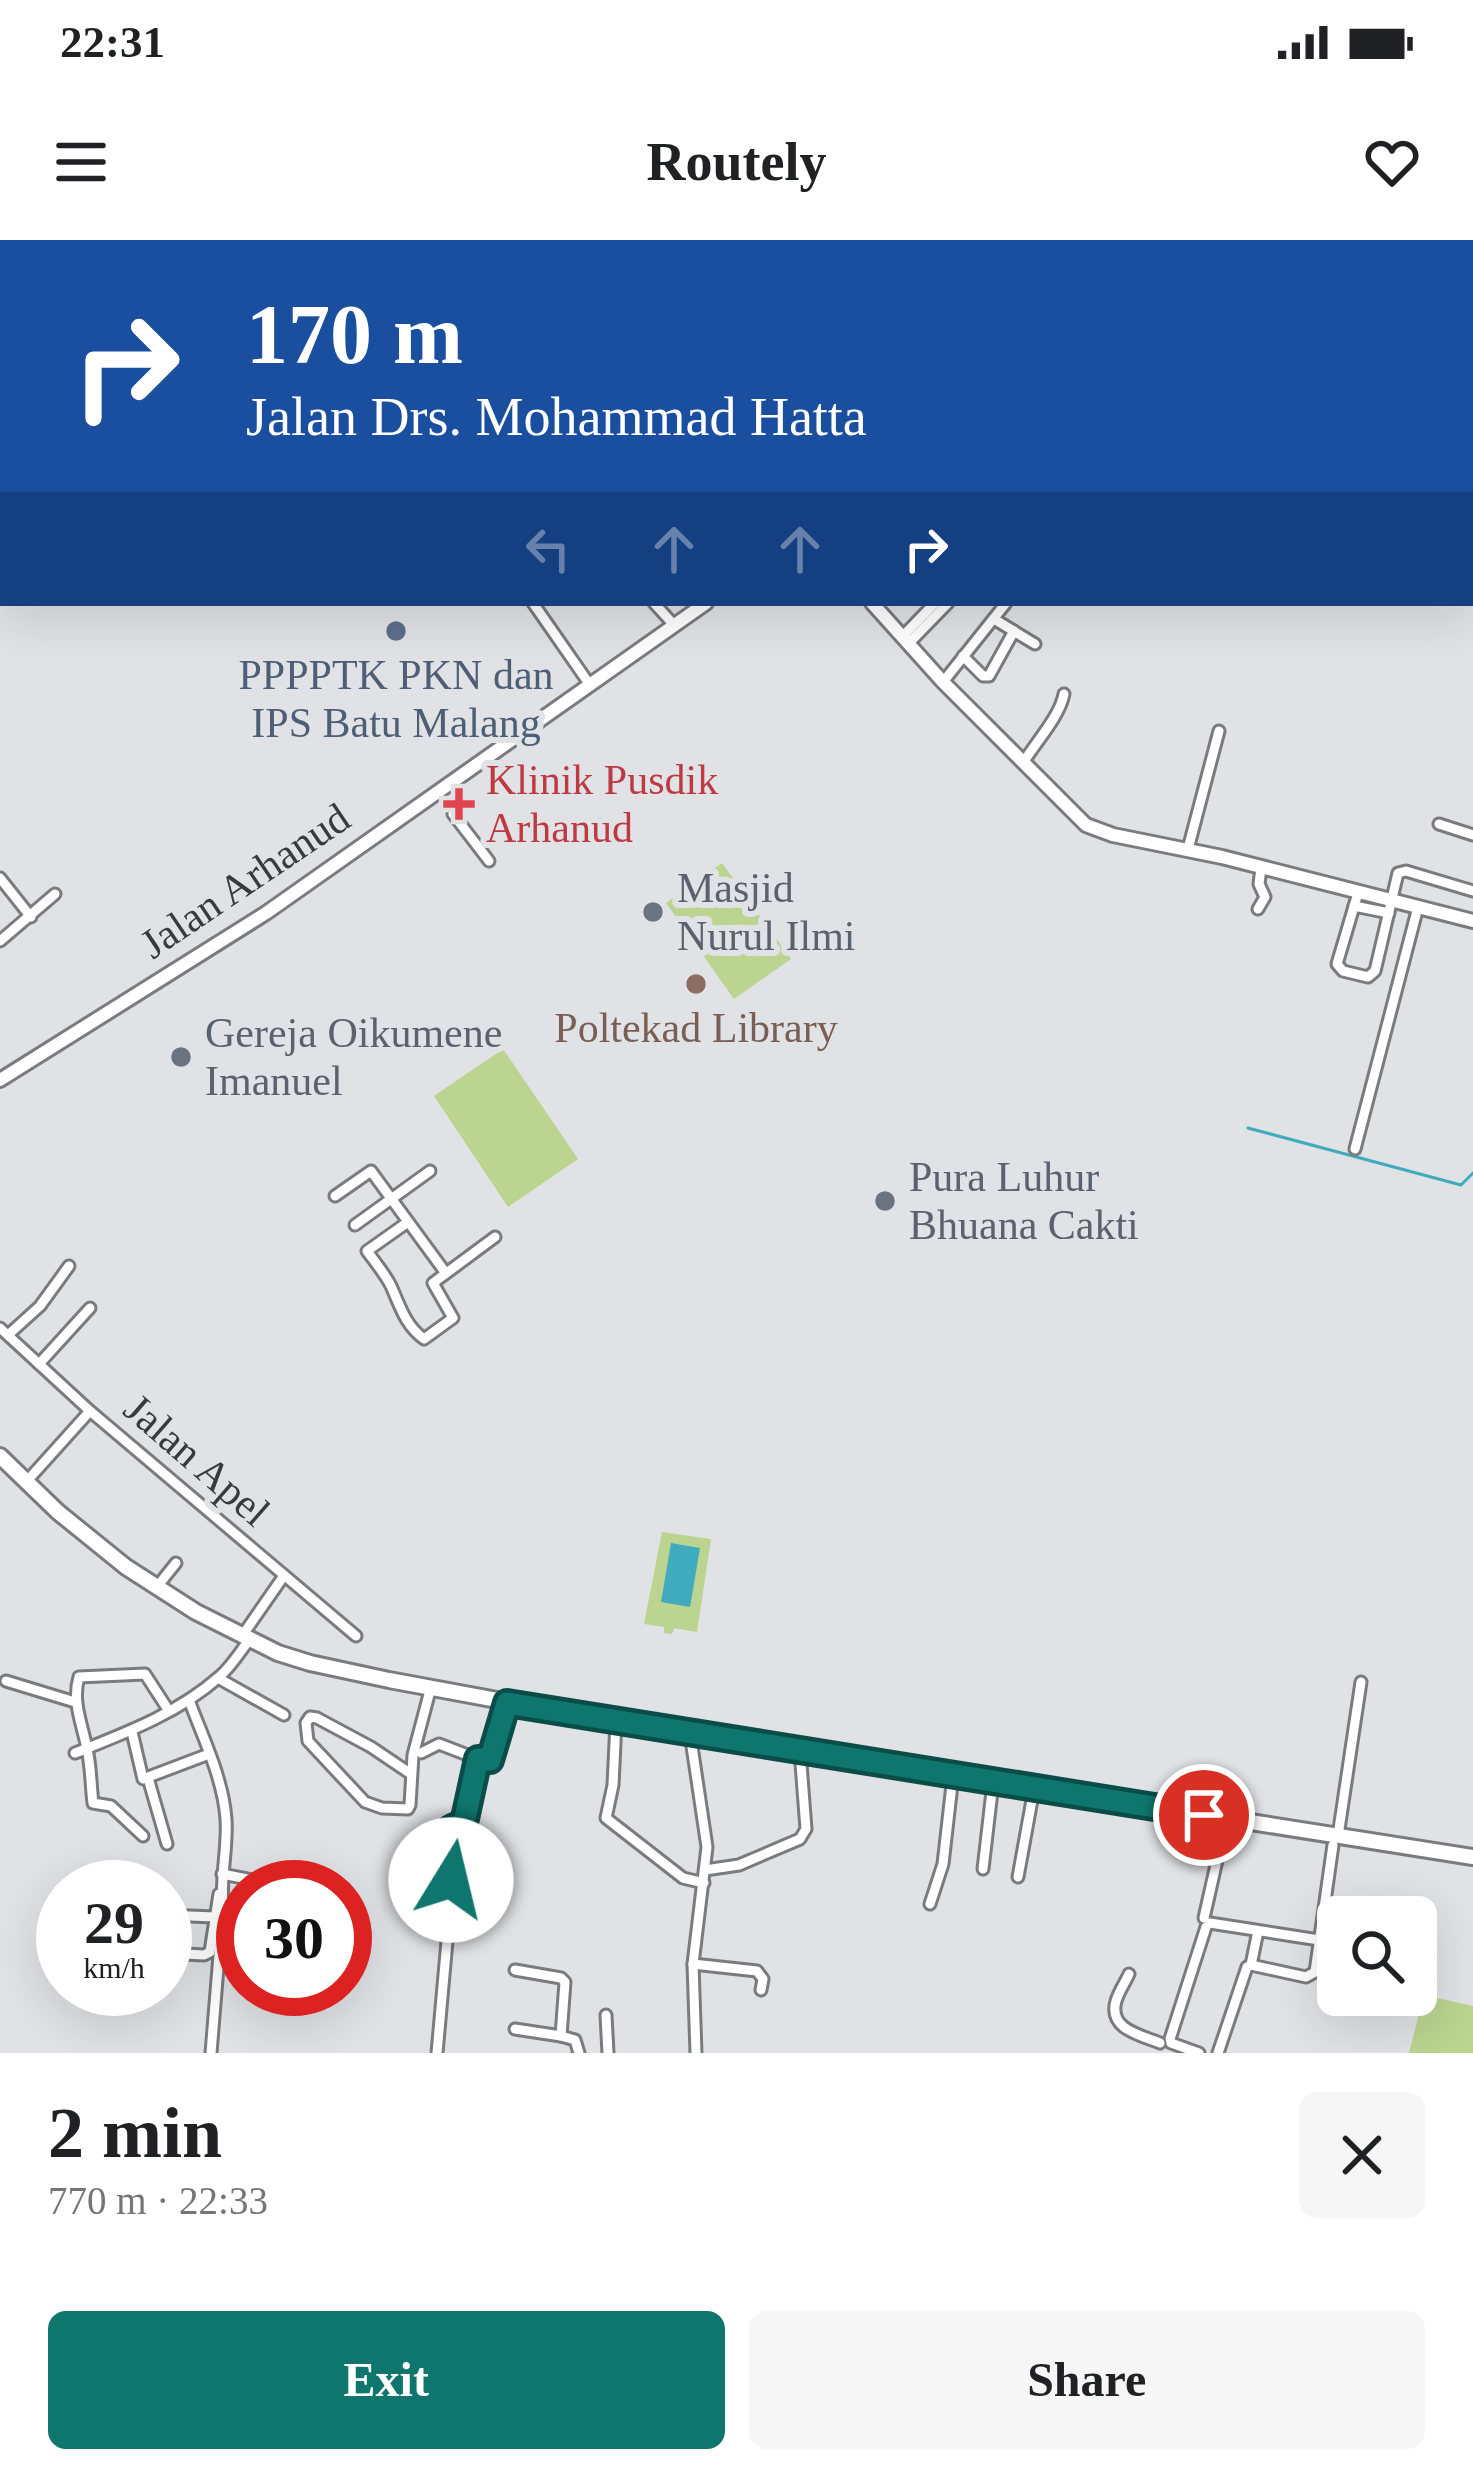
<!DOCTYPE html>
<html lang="en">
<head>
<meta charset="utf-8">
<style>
  :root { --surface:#fff; --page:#f6f6f6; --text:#202124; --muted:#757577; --accent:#0f766e }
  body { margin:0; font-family:"Times New Roman",serif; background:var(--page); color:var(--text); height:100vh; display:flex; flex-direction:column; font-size:45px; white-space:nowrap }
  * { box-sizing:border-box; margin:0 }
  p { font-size:39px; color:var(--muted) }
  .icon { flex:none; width:66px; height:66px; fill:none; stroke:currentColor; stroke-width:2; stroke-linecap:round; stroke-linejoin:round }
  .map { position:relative; height:1813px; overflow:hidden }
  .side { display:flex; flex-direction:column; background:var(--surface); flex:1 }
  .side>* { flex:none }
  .hud { position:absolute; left:0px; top:0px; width:1473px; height:366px; box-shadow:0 12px 48px #0002; background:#1a4fa0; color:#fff; overflow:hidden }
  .buttons { position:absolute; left:1317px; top:1656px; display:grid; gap:24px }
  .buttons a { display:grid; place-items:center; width:120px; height:120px; border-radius:18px; background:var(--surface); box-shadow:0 12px 48px #0002; font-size:60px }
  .speed { position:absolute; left:36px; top:1620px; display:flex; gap:24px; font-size:60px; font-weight:700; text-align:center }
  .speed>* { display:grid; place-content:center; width:156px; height:156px; border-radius:50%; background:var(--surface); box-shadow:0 12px 48px #0002; line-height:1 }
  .speed small { font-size:30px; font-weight:400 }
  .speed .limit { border:18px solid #d22; background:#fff; color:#111 }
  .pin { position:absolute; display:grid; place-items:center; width:102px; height:102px; color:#fff; margin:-51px; border:6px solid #fff; border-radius:50%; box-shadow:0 3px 12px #0007 }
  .me { position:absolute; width:132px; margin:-66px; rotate:9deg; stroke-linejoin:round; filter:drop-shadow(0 0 9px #0008) }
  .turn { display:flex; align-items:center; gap:42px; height:252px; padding:0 48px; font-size:54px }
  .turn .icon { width:156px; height:156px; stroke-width:2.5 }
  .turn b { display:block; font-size:84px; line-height:102px }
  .lanes { display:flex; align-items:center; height:114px; padding:0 48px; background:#0003; justify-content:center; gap:60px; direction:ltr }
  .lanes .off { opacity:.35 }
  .round { display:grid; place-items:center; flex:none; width:126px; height:126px; border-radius:18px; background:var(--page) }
  .headline { display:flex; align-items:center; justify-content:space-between; height:204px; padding:0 48px }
  h1 { font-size:72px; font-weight:700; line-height:90px }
  .cta { display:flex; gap:24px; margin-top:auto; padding:24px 48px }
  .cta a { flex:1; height:138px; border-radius:18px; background:var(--accent); color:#fff; font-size:48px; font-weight:700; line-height:138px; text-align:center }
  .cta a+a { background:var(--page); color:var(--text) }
  .status { display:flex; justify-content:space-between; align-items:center; height:84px; padding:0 60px; background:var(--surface); direction:ltr }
  .status svg { height:33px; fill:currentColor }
  header { display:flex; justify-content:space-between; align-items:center; height:156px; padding:0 48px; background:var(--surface); font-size:54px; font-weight:700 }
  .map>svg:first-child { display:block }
</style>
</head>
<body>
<div class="status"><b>22:31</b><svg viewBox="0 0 49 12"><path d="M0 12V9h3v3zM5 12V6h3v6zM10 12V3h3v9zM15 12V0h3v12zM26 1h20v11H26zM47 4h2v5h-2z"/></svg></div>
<header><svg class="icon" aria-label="menu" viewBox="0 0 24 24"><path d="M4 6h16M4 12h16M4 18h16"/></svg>Routely<svg class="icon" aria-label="heart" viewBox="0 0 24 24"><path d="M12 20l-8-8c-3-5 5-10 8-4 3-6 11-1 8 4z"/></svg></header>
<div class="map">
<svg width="1473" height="1813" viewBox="0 0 1473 1813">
  <rect width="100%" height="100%" fill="#e0e2e5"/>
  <g fill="#bbd490">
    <polygon points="722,623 791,719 734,759 666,663"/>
    <polygon points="503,809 578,919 508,967 434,856"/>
    <polygon points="662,1292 711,1299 697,1392 674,1388 672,1394 664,1393 664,1387 644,1384"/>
    <polygon points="1424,1755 1473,1766 1473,1813 1409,1813"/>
  </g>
  <polygon fill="#40aabe" points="671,1303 700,1308 690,1367 661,1362"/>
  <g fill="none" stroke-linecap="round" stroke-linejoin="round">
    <polyline stroke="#40aabe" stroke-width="3" points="1248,888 1461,945 1473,933"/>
    <defs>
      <g id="street">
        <polyline points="357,0 360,3"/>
        <polyline points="121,3 124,0"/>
        <polyline points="370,3 373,0"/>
        <polyline points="453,3 453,0"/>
        <polyline points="572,3 576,0"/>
        <polyline points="657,3 660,0"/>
        <polyline points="1191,3 1196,0"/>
        <polyline points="0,144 3,142"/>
        <polyline points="533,363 590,445"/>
        <polyline points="654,363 674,385"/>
        <polyline points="994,379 1035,404"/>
        <polyline points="902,397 935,363"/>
        <polyline points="908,404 948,363"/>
        <polyline points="963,416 983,436 989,436 1014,391"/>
        <polyline points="943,442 1006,363"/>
        <path d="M1023,523C1036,502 1060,476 1064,454"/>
        <polyline points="453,574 489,621"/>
        <polyline points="1439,584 1473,595"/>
        <polyline points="1188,609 1219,491"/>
        <polyline points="0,638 31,677"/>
        <polyline points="1358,653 1337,724 1343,731 1368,737 1375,731 1398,633 1406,631 1473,651"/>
        <polyline points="1354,666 1389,673"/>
        <polyline points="1258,669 1265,657 1259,644 1261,628"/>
        <polyline points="0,701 55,654"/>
        <polyline points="1355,909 1418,667"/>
        <polyline points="335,956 371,931 445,1032"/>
        <path d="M408,982L367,1011C375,1022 385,1034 391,1046C400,1066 405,1085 424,1099L453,1078L433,1043L495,997"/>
        <polyline points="355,985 430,931"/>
        <polyline points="0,1088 90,1171 356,1396"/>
        <polyline points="8,1095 40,1066 69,1026"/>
        <polyline points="39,1124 90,1068"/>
        <polyline points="27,1241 90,1171"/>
        <polyline points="156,1348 176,1323"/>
        <polyline points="242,1396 283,1337"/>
        <polyline points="218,1438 284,1475"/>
        <polyline points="6,1441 75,1462"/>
        <path d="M189,1460C203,1498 223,1538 226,1579C228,1608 220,1637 223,1666L211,1813"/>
        <polyline points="616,1482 613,1545 606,1578 683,1638 704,1643"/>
        <polyline points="132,1492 143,1539 209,1514"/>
        <polyline points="690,1493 707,1607 693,1724 696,1813"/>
        <path d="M75,1513C125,1493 177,1474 219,1437C231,1427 240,1412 249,1400"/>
        <polyline points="421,1513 439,1504 478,1519 490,1520 507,1463"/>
        <polyline points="411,1534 371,1507 317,1478 310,1477 306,1483 308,1501 365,1562 382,1568 408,1569 410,1565 413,1515 431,1447"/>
        <polyline points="148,1538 167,1604"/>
        <polyline points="1201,1575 1208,1597 1220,1607"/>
        <path d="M143,1596L111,1566L93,1563C91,1547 91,1530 88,1514C84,1488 71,1463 79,1437L145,1434L169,1471"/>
        <polyline points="1338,1596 1361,1442"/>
        <polyline points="983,1629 993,1543"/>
        <polyline points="705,1630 739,1625 800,1599 806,1589 800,1511"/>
        <polyline points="222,1634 263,1642 308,1644"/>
        <polyline points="1018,1637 1034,1549"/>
        <polyline points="930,1664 943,1624 953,1536"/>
        <polyline points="165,1675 215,1677"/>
        <polyline points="1204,1678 1220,1607 1230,1600 1242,1581"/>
        <polyline points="1210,1683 1319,1700"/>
        <polyline points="165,1713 204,1715 210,1712 219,1654"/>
        <polyline points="693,1724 757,1731 763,1739 761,1750"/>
        <polyline points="1251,1725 1258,1691"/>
        <path d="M1129,1734C1125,1743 1119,1751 1116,1761C1108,1789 1140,1795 1160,1803"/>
        <polyline points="606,1775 608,1813"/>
        <polyline points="515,1789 561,1796 565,1742 561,1738 515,1730"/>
        <polyline points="561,1796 575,1800 579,1813"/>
        <polyline points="1170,1799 1206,1687"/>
        <polyline points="1171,1803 1199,1813"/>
        <polyline points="437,1813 448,1690 451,1590 453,1586 464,1583 478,1519"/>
        <polyline points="1218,1813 1247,1727 1251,1725 1306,1737 1315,1732 1333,1605"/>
      </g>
      <g id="secondary">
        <polyline points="528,0 531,3"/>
        <polyline points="872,363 943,442 1086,585 1113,595 1222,617 1473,681"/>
        <polyline points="0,840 266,673 706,363"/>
      </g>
      <polyline id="primary" points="0,1216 58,1272 126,1327 196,1372 278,1413 310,1423 389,1440 616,1482 1473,1617"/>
    </defs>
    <use href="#street" stroke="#797b7e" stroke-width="15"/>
    <use href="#secondary" stroke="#797b7e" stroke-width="18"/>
    <use href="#primary" stroke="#797b7e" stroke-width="20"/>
    <use href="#street" stroke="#fff" stroke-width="9"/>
    <use href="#secondary" stroke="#fff" stroke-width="12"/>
    <use href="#primary" stroke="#fff" stroke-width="14"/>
  </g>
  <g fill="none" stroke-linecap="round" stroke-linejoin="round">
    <defs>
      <polyline id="route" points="451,1640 452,1588 464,1583 478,1519 490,1520 507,1463 1204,1575"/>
    </defs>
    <use href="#route" stroke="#0a4d48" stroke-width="30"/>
    <use href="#route" stroke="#0f766e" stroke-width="21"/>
  </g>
  <circle fill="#5c6f8a" stroke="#e0e2e5" stroke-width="4.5" cx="396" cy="391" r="12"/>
  <path fill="#e0444e" stroke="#e0e2e5" stroke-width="4.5" d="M453 546h12v12h12v12h-12v12h-12v-12h-12v-12h12z"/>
  <g fill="#6b7280" stroke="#e0e2e5" stroke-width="4.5">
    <circle cx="653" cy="672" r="12"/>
    <circle cx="181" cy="817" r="12"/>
    <circle cx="885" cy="961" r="12"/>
  </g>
  <circle fill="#8d6e63" stroke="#e0e2e5" stroke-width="4.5" cx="696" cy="744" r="12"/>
  <g text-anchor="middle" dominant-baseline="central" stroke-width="12" stroke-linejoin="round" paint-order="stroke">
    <g font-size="42" fill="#4e5e75" stroke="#e0e2e5">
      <text x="396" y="435">PPPPTK PKN dan<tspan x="396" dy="48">IPS Batu Malang</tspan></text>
    </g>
    <g font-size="42" fill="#be3a42" stroke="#e0e2e5" text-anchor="start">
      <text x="486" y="540">Klinik Pusdik<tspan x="486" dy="48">Arhanud</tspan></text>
    </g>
    <g font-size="42" fill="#393a3b" stroke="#e0e2e5">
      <text transform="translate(245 641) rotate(-34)">Jalan Arhanud</text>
      <text transform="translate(197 1220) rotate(41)">Jalan Apel</text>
    </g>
    <g font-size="42" fill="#5b616d" stroke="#e0e2e5" text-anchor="start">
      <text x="677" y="648">Masjid<tspan x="677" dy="48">Nurul Ilmi</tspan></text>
      <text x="205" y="793">Gereja Oikumene<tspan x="205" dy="48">Imanuel</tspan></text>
      <text x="909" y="937">Pura Luhur<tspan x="909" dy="48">Bhuana Cakti</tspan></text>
    </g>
    <g font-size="42" fill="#785e54" stroke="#e0e2e5">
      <text x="696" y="788">Poltekad Library</text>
    </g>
  </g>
</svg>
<div class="buttons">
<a><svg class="icon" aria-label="search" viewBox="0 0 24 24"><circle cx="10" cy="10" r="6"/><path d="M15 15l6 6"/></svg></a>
</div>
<div class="speed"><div>29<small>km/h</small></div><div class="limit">30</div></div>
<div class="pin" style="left:1204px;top:1575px;background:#d93025"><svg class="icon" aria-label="arrive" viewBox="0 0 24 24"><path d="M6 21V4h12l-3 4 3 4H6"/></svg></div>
<svg class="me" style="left:451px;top:1640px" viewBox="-20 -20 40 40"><circle r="19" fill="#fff"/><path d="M0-13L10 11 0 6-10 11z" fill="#0f766e"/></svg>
<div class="hud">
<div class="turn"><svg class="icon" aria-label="right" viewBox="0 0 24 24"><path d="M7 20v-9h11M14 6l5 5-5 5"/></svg><div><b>170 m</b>Jalan Drs. Mohammad Hatta</div></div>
<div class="lanes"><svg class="icon off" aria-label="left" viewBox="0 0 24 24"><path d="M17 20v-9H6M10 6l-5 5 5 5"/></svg><svg class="icon off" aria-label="ahead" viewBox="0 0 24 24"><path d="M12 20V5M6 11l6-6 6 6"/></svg><svg class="icon off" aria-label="ahead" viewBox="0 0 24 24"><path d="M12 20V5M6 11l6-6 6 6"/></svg><svg class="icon" aria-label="right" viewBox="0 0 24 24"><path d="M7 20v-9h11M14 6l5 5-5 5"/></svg></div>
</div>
</div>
<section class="side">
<div class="headline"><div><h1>2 min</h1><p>770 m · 22:33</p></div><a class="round"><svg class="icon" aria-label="close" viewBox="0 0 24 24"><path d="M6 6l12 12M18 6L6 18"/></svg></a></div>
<div class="cta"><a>Exit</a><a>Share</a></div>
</section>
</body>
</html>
